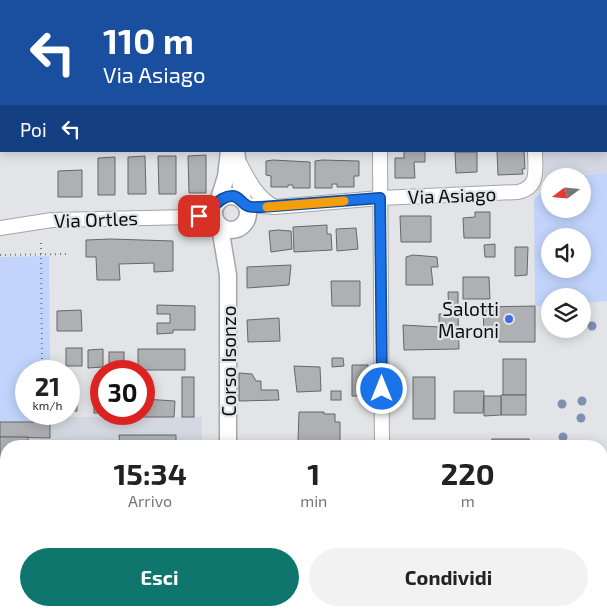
<!DOCTYPE html>
<html lang="it">
<head>
<meta charset="utf-8">
<style>
  :root { --surface:#fff; --page:#f2f2f2; --text:#222; --muted:#767676; --accent:#0f766e }
  body { margin:0; font-family:"Exo 2",sans-serif; background:var(--page); color:var(--text); height:100vh; display:flex; flex-direction:column; font-size:19px; white-space:nowrap }
  * { box-sizing:border-box; margin:0 }
  p { font-size:16px; color:var(--muted) }
  .icon { flex:none; width:28px; height:28px; fill:none; stroke:currentColor; stroke-width:2; stroke-linecap:round; stroke-linejoin:round }
  .map { position:relative; flex:1; overflow:hidden }
  .panel { position:absolute; left:0px; top:440px; width:608px; height:176px; display:flex; flex-direction:column; background:var(--surface); border-radius:20px 20px 0 0; box-shadow:0 2px 12px #0003 }
  .panel>* { flex:none }
  .top-card { position:absolute; left:0px; top:0px; width:608px; height:152px; box-shadow:0 2px 12px #0003; background:#1a4fa0; color:#fff; overflow:hidden }
  .needle { width:32px; rotate:254deg }
  .controls { position:absolute; left:541px; top:168px; display:grid; gap:10px }
  .controls a { display:grid; place-items:center; width:50px; height:50px; border-radius:50%; background:var(--surface); box-shadow:0 2px 12px #0003; font-size:25px }
  .speed { position:absolute; left:15px; top:360px; display:flex; gap:10px; font-size:25px; font-weight:700; text-align:center }
  .speed>* { display:grid; place-content:center; width:65px; height:65px; border-radius:50%; background:var(--surface); box-shadow:0 2px 12px #0003; line-height:1 }
  .speed small { font-size:12px; font-weight:400 }
  .speed .limit { border:8px solid #d22; background:#fff; color:#111 }
  .pin { position:absolute; display:grid; place-items:center; width:42px; height:42px; color:#fff; margin:-21px; border-radius:10px; box-shadow:0 2px 8px #0006 }
  .me { position:absolute; width:55px; margin:-28px; rotate:0deg; stroke-linejoin:round; filter:drop-shadow(0 0 4px #0008) }
  .turn { display:flex; align-items:center; gap:18px; height:105px; padding:0 20px; font-size:22px }
  .turn .icon { width:65px; height:65px; stroke-width:2.5 }
  .turn b { display:block; font-size:35px; line-height:42px }
  .then { display:flex; align-items:center; height:48px; padding:0 20px; background:#0003; gap:10px; font-size:19px }
  .eta { display:flex; justify-content:space-evenly; align-items:center; height:85px; text-align:center }
  .eta b { font-size:30px; font-weight:700; line-height:35px }
  .action { display:flex; gap:10px; margin-top:auto; padding:10px 20px }
  .action a { flex:1; height:58px; border-radius:30px; background:var(--accent); color:#fff; font-size:20px; font-weight:700; line-height:58px; text-align:center }
  .action a+a { background:var(--page); color:var(--text) }
  .map>svg:first-child { display:block }
</style>
</head>
<body>
<div class="map">
<svg width="607" height="616" viewBox="0 0 607 616">
  <rect width="100%" height="100%" fill="#e2e4e7"/>
  <g fill="#d4d8e2">
    <polygon points="607,124 607,173 550,176 550,179 544,179 543,151 606,151"/>
    <polygon points="50,417 202,417 202,446 6,446 6,504 0,504 0,422 50,422"/>
    <rect x="52" y="610" width="166" height="6"/>
  </g>
  <g fill="#c2d4fc" fill-rule="evenodd">
    <polygon points="0,0 220,0 1,1 0,138"/>
    <path d="M607,173V301L583,303L582,296H550V305L535,306L534,199L542,192L544,179H550V209H582V176H574ZM550,236H582V269H550Z"/>
    <polygon points="49,256 50,371 26,371 26,414 50,414 50,422 0,422 0,257"/>
  </g>
  <g fill="#aeb0b3" stroke="#66676a">
    <polygon points="404,151 425,151 425,162 414,162 415,178 395,178 395,158 404,158"/>
    <polygon points="497,151 524,151 525,169 522,169 523,174 498,175"/>
    <polygon points="455,152 477,152 477,172 456,173"/>
    <polygon points="206,155 206,193 189,193 188,156"/>
    <polygon points="145,156 146,194 128,194 128,157"/>
    <polygon points="158,156 176,156 176,194 159,194"/>
    <polygon points="115,157 115,195 98,195 98,158"/>
    <polygon points="273,160 310,162 310,188 293,188 293,185 288,185 288,187 271,187 271,176 266,175 266,161"/>
    <polygon points="322,160 359,161 359,176 354,176 354,187 337,187 337,184 332,184 332,188 315,188 315,161"/>
    <polygon points="82,170 82,197 58,197 58,171"/>
    <polygon points="475,212 490,212 490,238 464,238 463,218 475,217"/>
    <polygon points="400,216 431,216 431,242 401,242"/>
    <polygon points="327,225 327,234 331,234 332,250 294,252 293,227"/>
    <polygon points="356,228 358,249 337,251 336,229"/>
    <polygon points="278,230 291,231 292,249 271,252 269,231"/>
    <polygon points="111,239 173,241 173,271 154,272 154,263 119,264 120,280 97,280 96,257 86,257 86,240"/>
    <polygon points="495,244 495,257 485,257 484,245"/>
    <polygon points="515,247 528,247 527,275 515,276"/>
    <polygon points="413,255 437,257 438,267 431,267 433,285 406,285 406,257"/>
    <polygon points="291,265 289,285 247,288 247,267"/>
    <polygon points="463,277 489,277 490,299 463,299"/>
    <polygon points="331,281 360,281 360,306 332,306"/>
    <polygon points="448,292 458,292 458,313 449,314"/>
    <polygon points="157,305 195,306 195,330 173,330 173,333 157,334 157,323 170,323 170,314 157,314"/>
    <polygon points="535,306 535,342 499,342 499,331 484,331 483,307"/>
    <polygon points="81,310 82,331 57,331 57,311"/>
    <polygon points="458,313 459,349 404,350 403,325 439,327 439,314"/>
    <polygon points="279,318 280,341 248,342 247,320"/>
    <rect x="66" y="348" width="16" height="18"/>
    <polygon points="103,349 103,367 88,368 88,350"/>
    <rect x="138" y="349" width="47" height="21"/>
    <rect x="109" y="352" width="15" height="18"/>
    <polygon points="332,358 343,358 344,366 332,367"/>
    <rect x="503" y="359" width="23" height="36"/>
    <polygon points="352,365 368,365 368,385 372,385 372,396 352,396"/>
    <polygon points="294,366 320,367 321,391 297,392"/>
    <polygon points="239,373 252,374 256,381 261,381 261,390 278,390 279,400 239,401"/>
    <rect x="182" y="377" width="12" height="40"/>
    <rect x="413" y="377" width="22" height="42"/>
    <rect x="69" y="381" width="8" height="30"/>
    <rect x="94" y="390" width="7" height="23"/>
    <rect x="331" y="391" width="10" height="9"/>
    <polygon points="454,391 484,391 483,413 454,413"/>
    <polygon points="526,395 526,415 501,415 501,395"/>
    <polygon points="484,396 501,396 501,415 484,416"/>
    <polygon points="144,399 175,401 174,417 138,417 138,414 144,414"/>
    <polygon points="299,412 324,412 324,414 335,414 335,422 340,422 340,446 305,446 305,442 298,442"/>
    <polygon points="0,422 50,422 50,438 0,437"/>
    <polygon points="119,435 176,435 176,446 120,446"/>
    <polygon points="0,437 28,437 28,446 6,446 6,487 0,487"/>
    <rect x="492" y="439" width="37" height="7"/>
    <polygon points="606,523 607,549 601,549 601,524"/>
    <rect x="0" y="571" width="6" height="22"/>
    <rect x="27" y="610" width="25" height="6"/>
    <rect x="52" y="610" width="29" height="6"/>
    <rect x="177" y="610" width="26" height="6"/>
    <rect x="263" y="610" width="16" height="6"/>
    <rect x="307" y="610" width="30" height="6"/>
    <rect x="358" y="610" width="19" height="6"/>
    <polygon points="543,610 556,610 556,616 544,616"/>
    <polygon points="567,610 582,610 583,616 567,616"/>
  </g>
  <g fill="none" stroke-linecap="round" stroke-linejoin="round">
    <defs>
      <g id="minor">
        <polyline points="380,0 380,1"/>
        <polyline points="536,1 536,0"/>
        <polyline points="380,151 382,446"/>
        <path d="M240,164C248,180 258,199 275,207"/>
        <path d="M245,205L275,207L380,198L518,192C540,187 535,169 535,151"/>
        <polyline points="0,228 52,220 192,217 218,225"/>
        <polyline points="601,575 607,574"/>
        <polyline points="384,610 384,616"/>
      </g>
      <g id="tertiary">
        <polyline points="234,1 234,0"/>
        <polyline points="236,151 243,201"/>
        <circle cx="231" cy="213" r="17"/>
        <polyline points="218,202 226,177 229,151"/>
        <polyline points="220,227 228,275 228,446"/>
        <polyline points="229,610 229,616"/>
      </g>
    </defs>
    <use href="#minor" stroke="#a4a6a9" stroke-width="16"/>
    <use href="#tertiary" stroke="#a4a6a9" stroke-width="19"/>
    <g stroke="#787a7c" stroke-width="2" stroke-dasharray="1 4" stroke-linecap="butt">
      <polyline points="41,243 42,371"/>
      <polyline points="0,255 67,254"/>
    </g>
    <use href="#minor" stroke="#fff" stroke-width="14"/>
    <use href="#tertiary" stroke="#fff" stroke-width="16"/>
  </g>
  <g fill="#808fb2">
    <circle cx="592" cy="326" r="4.5"/>
    <circle cx="582" cy="401" r="4.5"/>
    <circle cx="562" cy="404" r="4.5"/>
    <circle cx="581" cy="418" r="4.5"/>
    <circle cx="563" cy="437" r="4.5"/>
  </g>
  <g fill="none" stroke-linecap="round" stroke-linejoin="round">
    <defs>
      <path id="route" d="M199,216C212,211 220,195 233,196C239,197 241,202 246,205C250,208 257,207 261,207L380,198L382,389"/>
    </defs>
    <use href="#route" stroke="#114b97" stroke-width="12"/>
    <use href="#route" stroke="#1a73e8" stroke-width="9"/>
    <polyline stroke="#f59e0b" stroke-width="9" points="267,207 344,201"/>
  </g>
  <circle fill="#436ee0" stroke="#e2e4e7" stroke-width="2" cx="509" cy="319" r="5"/>
  <g text-anchor="middle" dominant-baseline="central" stroke-width="4.5" stroke-linejoin="round" paint-order="stroke">
    <g font-size="19" fill="#0b0c0d" stroke="#e2e4e7">
      <text transform="translate(452 195) rotate(-2)">Via Asiago</text>
      <text transform="translate(96 219) rotate(-2)">Via Ortles</text>
      <text transform="translate(228 361) rotate(-90)">Corso Isonzo</text>
    </g>
    <g font-size="19" fill="#0b0c0d" stroke="#e2e4e7" text-anchor="end">
      <text x="499" y="308">Salotti<tspan x="499" dy="22">Maroni</tspan></text>
    </g>
  </g>
</svg>
<div class="controls">
<a><svg class="needle" viewBox="-14 -14 28 28"><path d="M0-13l5 13h-10z" fill="#e53935"/><path d="M0 13l5-13h-10z" fill="#767676"/></svg></a>
<a><svg class="icon" aria-label="sound" viewBox="0 0 24 24"><path d="M4 9h4l5-4v14l-5-4H4zM17 9q2 3 0 6"/></svg></a>
<a><svg class="icon" aria-label="layers" viewBox="0 0 24 24"><path d="M12 4l9 5-9 5-9-5zM3 14l9 5 9-5"/></svg></a>
</div>
<div class="speed"><div>21<small>km/h</small></div><div class="limit">30</div></div>
<div class="pin" style="left:199px;top:216px;background:#d93025"><svg class="icon" aria-label="arrive" viewBox="0 0 24 24"><path d="M6 21V4h12l-3 4 3 4H6"/></svg></div>
<svg class="me" style="left:382px;top:389px" viewBox="-20 -20 40 40"><circle r="17" fill="#1a73e8" stroke="#fff" stroke-width="3"/><path d="M0-11L8 9 0 5-8 9z" fill="#fff"/></svg>
<div class="top-card">
<div class="turn"><svg class="icon" aria-label="left" viewBox="0 0 24 24"><path d="M17 20v-9H6M10 6l-5 5 5 5"/></svg><div><b>110 m</b>Via Asiago</div></div>
<div class="then">Poi<svg class="icon" aria-label="left" viewBox="0 0 24 24"><path d="M17 20v-9H6M10 6l-5 5 5 5"/></svg></div>
</div>
<section class="panel">
<div class="eta">
<div><b>15:34</b><p>Arrivo</p></div>
<div><b>1</b><p>min</p></div>
<div><b>220</b><p>m</p></div>
</div>
<div class="action"><a>Esci</a><a>Condividi</a></div>
</section>
</div>
</body>
</html>
